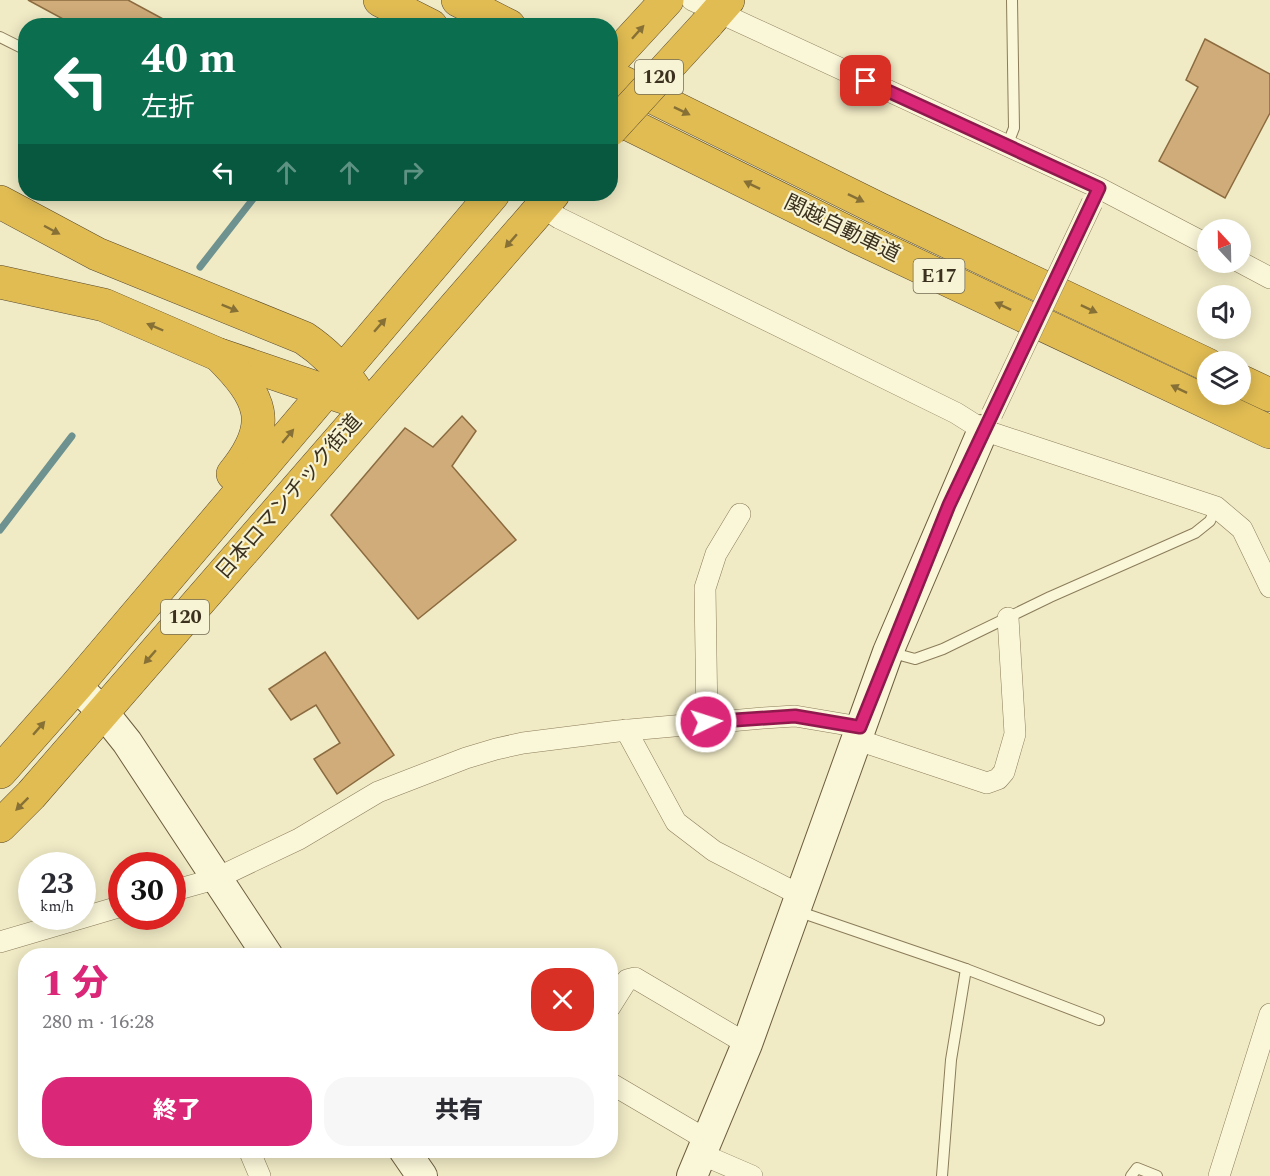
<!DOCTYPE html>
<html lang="ja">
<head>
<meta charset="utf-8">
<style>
  :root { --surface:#fff; --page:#f7f7f7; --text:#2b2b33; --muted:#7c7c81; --accent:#db2777 }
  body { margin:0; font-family:Spectral,"Noto Sans JP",serif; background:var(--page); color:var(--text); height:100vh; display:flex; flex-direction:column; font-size:22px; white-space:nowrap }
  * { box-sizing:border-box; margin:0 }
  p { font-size:20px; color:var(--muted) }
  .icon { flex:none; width:33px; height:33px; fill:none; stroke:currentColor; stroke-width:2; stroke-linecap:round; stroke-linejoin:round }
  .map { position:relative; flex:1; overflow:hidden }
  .side { position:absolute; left:18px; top:948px; width:600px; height:210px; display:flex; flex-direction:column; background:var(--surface); border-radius:24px; box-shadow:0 3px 15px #0003 }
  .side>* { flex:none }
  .guide { position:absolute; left:18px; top:18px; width:600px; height:183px; border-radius:24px; box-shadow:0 3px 15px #0003; background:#0b6e4f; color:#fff; overflow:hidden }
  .needle { width:39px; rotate:338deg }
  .controls { position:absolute; left:1197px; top:219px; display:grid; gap:12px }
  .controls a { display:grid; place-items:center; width:54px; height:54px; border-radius:50%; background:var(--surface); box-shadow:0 3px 15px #0003; font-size:30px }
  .speed { position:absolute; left:18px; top:852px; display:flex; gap:12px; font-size:30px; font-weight:700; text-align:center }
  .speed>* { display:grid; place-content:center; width:78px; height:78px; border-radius:50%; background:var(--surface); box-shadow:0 3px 15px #0003; line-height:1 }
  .speed small { font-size:15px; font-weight:400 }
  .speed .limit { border:9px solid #d22; background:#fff; color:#111 }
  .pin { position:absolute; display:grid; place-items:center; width:51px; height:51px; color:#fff; margin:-26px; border-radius:12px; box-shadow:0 3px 9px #0006 }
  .me { position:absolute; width:66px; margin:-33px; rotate:86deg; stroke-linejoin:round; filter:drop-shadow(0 0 4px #0008) }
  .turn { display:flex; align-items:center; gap:21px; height:126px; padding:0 24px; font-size:27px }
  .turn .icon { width:78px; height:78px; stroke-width:2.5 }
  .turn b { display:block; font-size:42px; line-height:51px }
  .lanes { display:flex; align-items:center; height:57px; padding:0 24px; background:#0003; justify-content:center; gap:30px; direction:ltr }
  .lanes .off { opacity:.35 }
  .round { display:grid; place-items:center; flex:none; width:63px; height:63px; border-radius:24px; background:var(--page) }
  .headline { display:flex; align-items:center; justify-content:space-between; height:102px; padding:0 24px }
  h1 { font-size:36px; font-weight:800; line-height:45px; color:var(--accent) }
  .cta { display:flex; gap:12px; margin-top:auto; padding:12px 24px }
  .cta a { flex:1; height:69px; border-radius:24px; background:var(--accent); color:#fff; font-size:24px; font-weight:800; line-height:69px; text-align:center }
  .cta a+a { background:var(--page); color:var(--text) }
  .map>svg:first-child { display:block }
</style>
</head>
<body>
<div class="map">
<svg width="1270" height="1176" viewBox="0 0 1270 1176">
  <rect width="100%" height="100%" fill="#f0eac5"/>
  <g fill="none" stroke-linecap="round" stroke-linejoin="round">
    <g stroke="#6d928f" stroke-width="7">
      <polyline points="200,267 257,194"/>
      <polyline points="0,530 72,436"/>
    </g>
  </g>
  <g fill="#cfac79" stroke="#8b6b3f" stroke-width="1.5">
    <polygon points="28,0 128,0 176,26 76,26"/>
    <polygon points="1205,39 1270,74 1270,113 1225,198 1159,161 1198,87 1186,80"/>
    <polygon points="462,416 476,431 452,466 516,540 418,619 331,515 405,428 433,447"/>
    <polygon points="325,652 394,755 337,794 314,759 340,743 316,705 291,720 269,689"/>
  </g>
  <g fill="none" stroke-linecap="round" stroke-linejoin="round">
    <defs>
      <g id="lane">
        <polyline points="0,37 26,50"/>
        <polyline points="1007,146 1014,128 1012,0"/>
        <polyline points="889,652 915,659 943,649 1050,597 1195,533 1210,521 1216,507"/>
        <polyline points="797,911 966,969 1099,1020"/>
        <polyline points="942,1176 951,1060 966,969"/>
        <polyline points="1131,1176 1137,1168 1157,1176"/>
      </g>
      <g id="street">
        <polyline points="692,0 1099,188 1208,245"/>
        <polyline points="541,206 559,218 956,413 983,430 1216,507 1242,529 1270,587"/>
        <polyline points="1240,262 1270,278"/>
        <polyline points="707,722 705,588 716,554 740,514"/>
        <polyline points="626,730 676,822 714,851 800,895"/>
        <polyline points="855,739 987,783 998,779 1004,772 1015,734 1008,618"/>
        <polyline points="172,891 215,879 299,839 378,792 466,758 496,749 523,743 618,731 763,718 795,716 860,727"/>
        <polyline points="0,942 122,906"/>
        <polyline points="610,1007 627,980 635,978 747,1044"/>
        <polyline points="610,1083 707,1140"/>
        <polyline points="249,1150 260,1176"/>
        <polyline points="701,1154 752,1176"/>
        <polyline points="1219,1176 1270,1014"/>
      </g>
      <g id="secondary">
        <polyline points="76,686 103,712 127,742 268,956"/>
        <polyline points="404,1150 422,1176"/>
        <polyline points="692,1176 747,1044 888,652 983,430"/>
      </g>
      <g id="highway">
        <polyline points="380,0 431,26"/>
        <polyline points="458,0 509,26"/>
        <polyline points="707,24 728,0"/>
        <polyline points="610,62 667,0"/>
        <polyline points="610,76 879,209 1208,365"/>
        <polyline points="610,115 859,238 1270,432"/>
        <path d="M0,202L97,254L304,338C325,352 340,367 354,388"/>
        <polyline points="0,282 104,305 217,354 343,397"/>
        <path d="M219,355C262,398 274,424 233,474"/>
        <polyline points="1240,381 1270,395"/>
        <polyline points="0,772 76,686 493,194"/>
        <polyline points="0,826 31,795 553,194"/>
      </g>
    </defs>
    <use href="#lane" stroke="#8b7d5a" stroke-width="12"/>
    <use href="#street" stroke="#8b7d5a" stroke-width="22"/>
    <use href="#secondary" stroke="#6d5e3d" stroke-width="32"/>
    <use href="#highway" stroke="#594a2e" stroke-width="34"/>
    <use href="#lane" stroke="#faf6d8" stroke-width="10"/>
    <use href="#street" stroke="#faf6d8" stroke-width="21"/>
    <use href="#secondary" stroke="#faf6d8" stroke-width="30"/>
    <use href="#highway" stroke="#e1bc53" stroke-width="33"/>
    <defs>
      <polyline id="street-bridge" points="992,414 1092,203"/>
      <polyline id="highway-bridge" points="610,130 707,24"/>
    </defs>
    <use href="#street-bridge" stroke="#8b7d5a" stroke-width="22" stroke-linecap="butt"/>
    <use href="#highway-bridge" stroke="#594a2e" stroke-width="34" stroke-linecap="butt"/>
    <use href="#street-bridge" stroke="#faf6d8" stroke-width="21"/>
    <use href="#highway-bridge" stroke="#e1bc53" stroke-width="33"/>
  </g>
  <defs><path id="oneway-solid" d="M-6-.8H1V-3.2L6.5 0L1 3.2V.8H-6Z" transform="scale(1.5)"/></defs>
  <g fill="#867036">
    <use href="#oneway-solid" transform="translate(638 32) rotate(-48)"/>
    <use href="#oneway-solid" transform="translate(682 111) rotate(26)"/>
    <use href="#oneway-solid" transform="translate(752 185) rotate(-154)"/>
    <use href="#oneway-solid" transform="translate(856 198) rotate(26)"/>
    <use href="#oneway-solid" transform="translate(52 230) rotate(28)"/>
    <use href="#oneway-solid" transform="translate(511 241) rotate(131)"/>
    <use href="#oneway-solid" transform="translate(1003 306) rotate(-155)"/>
    <use href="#oneway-solid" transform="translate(230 308) rotate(22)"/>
    <use href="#oneway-solid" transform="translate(1089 309) rotate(25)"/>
    <use href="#oneway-solid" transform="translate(380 325) rotate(-49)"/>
    <use href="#oneway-solid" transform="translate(155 327) rotate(-157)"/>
    <use href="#oneway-solid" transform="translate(1179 389) rotate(-154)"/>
    <use href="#oneway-solid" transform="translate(288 436) rotate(-50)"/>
    <use href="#oneway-solid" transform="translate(150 657) rotate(131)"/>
    <use href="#oneway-solid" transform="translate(39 728) rotate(-49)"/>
    <use href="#oneway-solid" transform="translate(22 804) rotate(135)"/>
  </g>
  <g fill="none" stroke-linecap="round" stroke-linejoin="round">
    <defs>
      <polyline id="route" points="706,722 795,716 860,727 949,505 1099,188 866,81"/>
    </defs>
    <use href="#route" stroke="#8e194d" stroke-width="15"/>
    <use href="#route" stroke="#db2777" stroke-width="10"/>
  </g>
  <g text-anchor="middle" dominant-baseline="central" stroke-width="4.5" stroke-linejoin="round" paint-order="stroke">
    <g fill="#f7f3d5" stroke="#736b55" stroke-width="1.5">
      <rect x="635" y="60" width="48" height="34" rx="4.5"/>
      <rect x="913.5" y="259" width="51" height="34" rx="4.5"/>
      <rect x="161" y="600" width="48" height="34" rx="4.5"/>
    </g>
    <g font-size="20" font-weight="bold" fill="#3b311e">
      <text x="659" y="77">120</text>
      <text x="939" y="276">E17</text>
      <text x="185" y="617">120</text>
    </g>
    <g font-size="21" fill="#3b311e" stroke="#f7f3d5">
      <text transform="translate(842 229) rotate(26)">関越自動車道</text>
      <text transform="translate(289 497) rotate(-49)">日本ロマンチック街道</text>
    </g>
  </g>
</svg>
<div class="controls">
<a><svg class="needle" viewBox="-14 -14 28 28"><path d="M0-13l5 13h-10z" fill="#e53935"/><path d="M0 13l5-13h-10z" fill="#7c7c81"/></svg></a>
<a><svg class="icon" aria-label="sound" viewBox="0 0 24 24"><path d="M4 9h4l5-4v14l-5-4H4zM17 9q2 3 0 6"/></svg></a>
<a><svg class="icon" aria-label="layers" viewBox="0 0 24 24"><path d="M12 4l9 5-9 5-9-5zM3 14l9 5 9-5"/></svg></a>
</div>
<div class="speed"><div>23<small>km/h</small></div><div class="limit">30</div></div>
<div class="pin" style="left:866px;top:81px;background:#d93025"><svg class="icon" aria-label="arrive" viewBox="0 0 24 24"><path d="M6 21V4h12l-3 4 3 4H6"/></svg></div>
<svg class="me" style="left:706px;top:722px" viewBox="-20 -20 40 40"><circle r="17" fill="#db2777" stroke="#fff" stroke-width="3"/><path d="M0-11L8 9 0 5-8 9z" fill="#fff"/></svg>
<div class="guide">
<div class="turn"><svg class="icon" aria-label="left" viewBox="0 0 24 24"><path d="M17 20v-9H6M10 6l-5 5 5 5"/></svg><div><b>40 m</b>左折</div></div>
<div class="lanes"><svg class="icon" aria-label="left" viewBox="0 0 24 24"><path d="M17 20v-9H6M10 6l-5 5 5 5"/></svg><svg class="icon off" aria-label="ahead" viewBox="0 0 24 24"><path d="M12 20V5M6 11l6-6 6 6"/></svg><svg class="icon off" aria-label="ahead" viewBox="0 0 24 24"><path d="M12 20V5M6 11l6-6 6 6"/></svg><svg class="icon off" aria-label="right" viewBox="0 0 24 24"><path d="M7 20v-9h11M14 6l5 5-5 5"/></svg></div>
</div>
<section class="side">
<div class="headline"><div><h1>1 分</h1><p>280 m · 16:28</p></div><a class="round" style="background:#d93025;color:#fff"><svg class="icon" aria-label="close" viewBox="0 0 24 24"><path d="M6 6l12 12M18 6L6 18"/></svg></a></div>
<div class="cta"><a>終了</a><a>共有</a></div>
</section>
</div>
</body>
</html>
